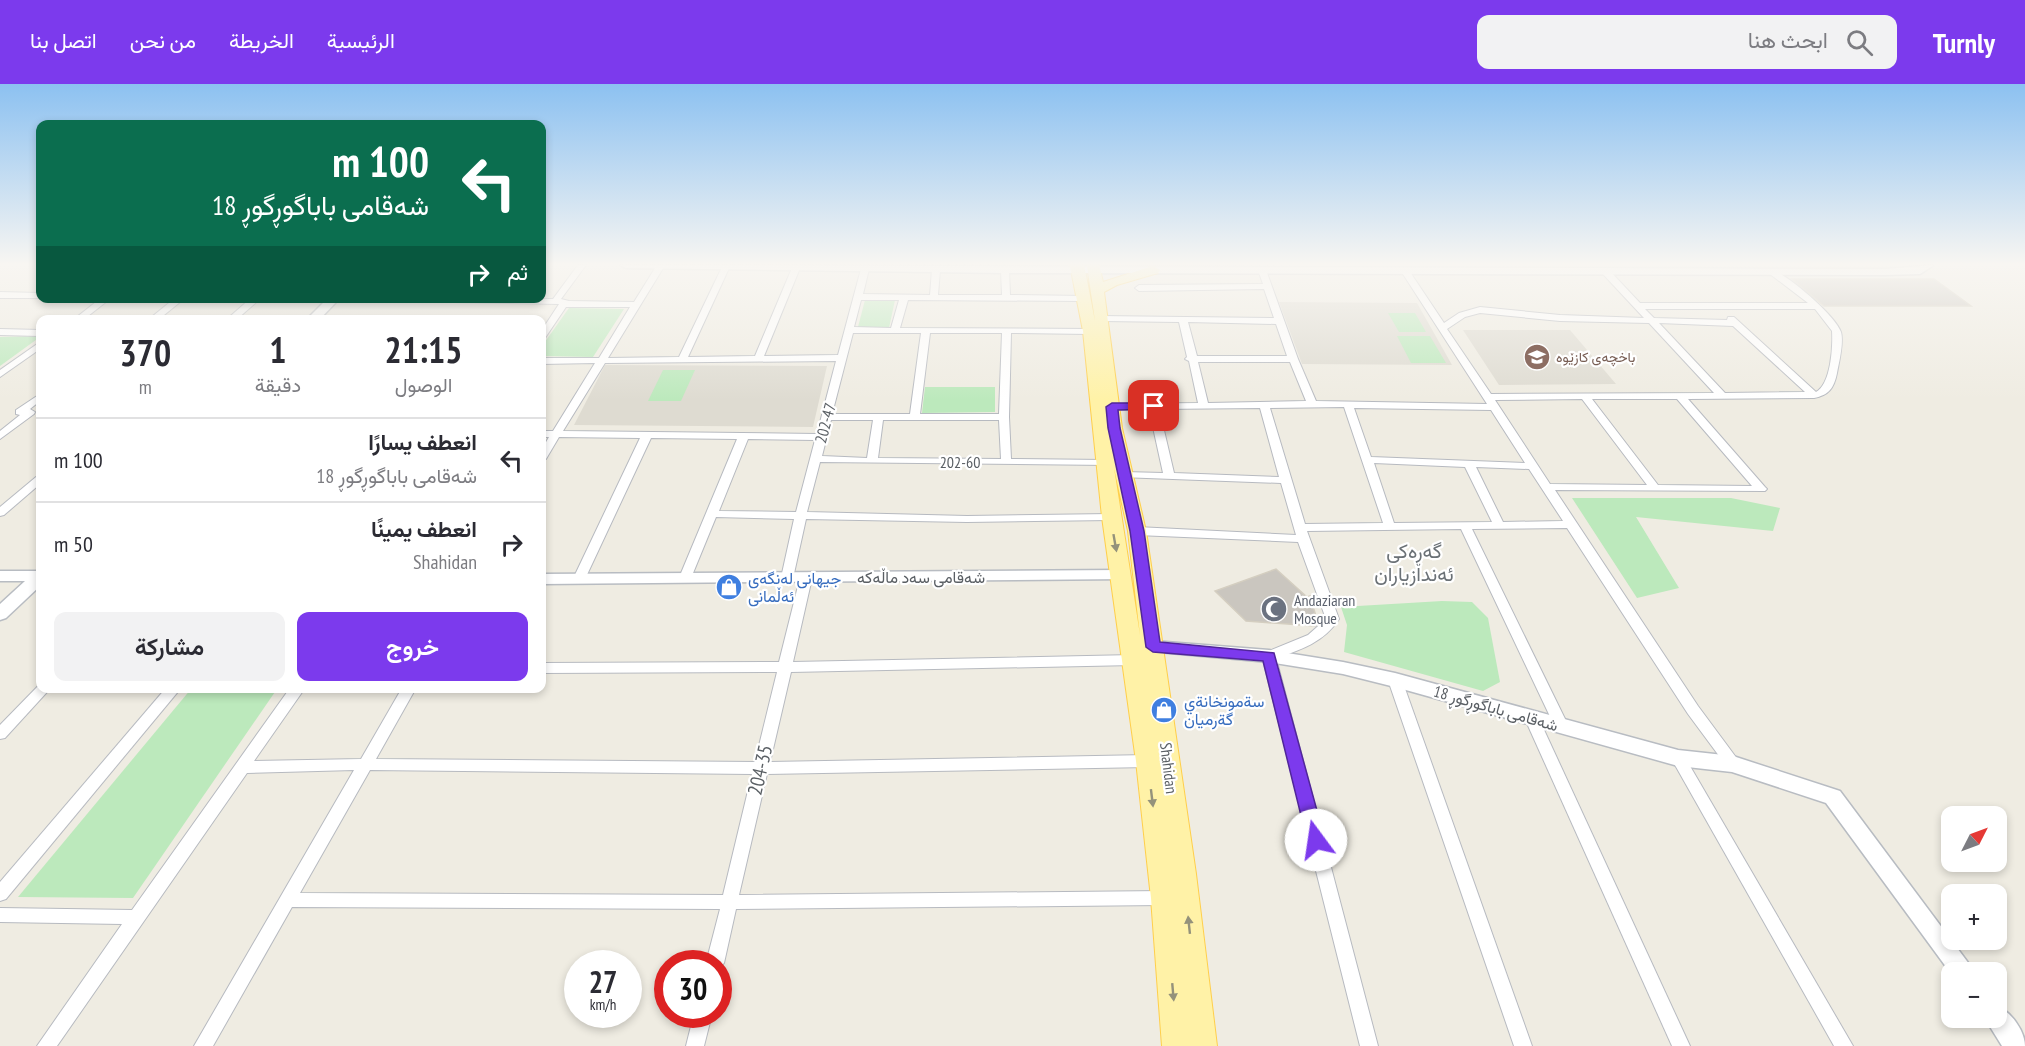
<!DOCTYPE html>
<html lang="ar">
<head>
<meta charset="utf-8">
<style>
  :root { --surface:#fff; --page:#f2f2f3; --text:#2b2b33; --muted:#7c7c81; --line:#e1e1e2; --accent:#7c3aed }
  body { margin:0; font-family:"PT Sans Narrow",Vazirmatn,sans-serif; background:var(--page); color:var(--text); direction:rtl; height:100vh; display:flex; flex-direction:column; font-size:22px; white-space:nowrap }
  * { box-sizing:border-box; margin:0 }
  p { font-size:20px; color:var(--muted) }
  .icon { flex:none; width:33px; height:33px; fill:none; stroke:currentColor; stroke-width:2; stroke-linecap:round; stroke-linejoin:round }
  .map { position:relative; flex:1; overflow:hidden; direction:ltr }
  .details { position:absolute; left:36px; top:231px; width:510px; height:378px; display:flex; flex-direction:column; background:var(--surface); border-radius:12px; box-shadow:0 3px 9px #0003; direction:rtl }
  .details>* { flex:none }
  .guide { position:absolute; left:36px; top:36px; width:510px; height:183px; border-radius:12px; box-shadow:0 3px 9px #0003; direction:rtl; background:#0b6e4f; color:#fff; overflow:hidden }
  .needle { width:39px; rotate:48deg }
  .fabs { position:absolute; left:1941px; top:722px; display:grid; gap:12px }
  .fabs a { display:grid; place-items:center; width:66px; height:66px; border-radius:12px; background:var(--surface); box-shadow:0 3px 9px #0003; font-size:30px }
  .speed { position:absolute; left:564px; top:866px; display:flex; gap:12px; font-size:30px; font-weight:700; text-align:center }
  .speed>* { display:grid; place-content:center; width:78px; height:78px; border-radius:50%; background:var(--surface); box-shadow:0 3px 9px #0003; line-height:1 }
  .speed small { font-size:15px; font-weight:400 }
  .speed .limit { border:9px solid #d22; background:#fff; color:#111 }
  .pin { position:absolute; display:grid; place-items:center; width:51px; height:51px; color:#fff; margin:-26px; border-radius:12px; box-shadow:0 3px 9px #0006 }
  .me { position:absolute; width:66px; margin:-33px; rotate:346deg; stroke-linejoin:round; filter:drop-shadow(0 0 4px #0008) }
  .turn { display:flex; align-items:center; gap:21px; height:126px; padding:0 18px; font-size:27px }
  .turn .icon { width:78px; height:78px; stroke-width:2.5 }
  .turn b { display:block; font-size:42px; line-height:51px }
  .then { display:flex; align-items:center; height:57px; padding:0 18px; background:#0003; gap:12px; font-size:22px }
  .eta { display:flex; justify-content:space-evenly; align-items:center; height:102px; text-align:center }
  .eta b { font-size:36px; font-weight:600; line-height:42px }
  .button { display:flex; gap:12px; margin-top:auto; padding:12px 18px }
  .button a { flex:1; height:69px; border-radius:12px; background:var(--accent); color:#fff; font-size:24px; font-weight:600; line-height:69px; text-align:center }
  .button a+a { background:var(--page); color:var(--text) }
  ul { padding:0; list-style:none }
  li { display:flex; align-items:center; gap:18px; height:84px; padding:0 18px; border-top:2px solid var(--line) }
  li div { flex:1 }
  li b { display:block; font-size:22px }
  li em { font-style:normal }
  header { display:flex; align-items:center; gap:36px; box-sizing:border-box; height:84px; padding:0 30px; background:var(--accent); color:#fff }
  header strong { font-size:28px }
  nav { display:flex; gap:33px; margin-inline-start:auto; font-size:21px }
  .search { width:420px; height:54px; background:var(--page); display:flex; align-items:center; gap:15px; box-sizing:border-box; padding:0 21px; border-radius:12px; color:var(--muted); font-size:22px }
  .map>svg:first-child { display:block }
</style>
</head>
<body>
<header>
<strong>Turnly</strong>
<div class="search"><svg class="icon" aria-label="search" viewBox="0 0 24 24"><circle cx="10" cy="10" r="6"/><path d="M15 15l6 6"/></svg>ابحث هنا</div>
<nav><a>الرئيسية</a><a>الخريطة</a><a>من نحن</a><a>اتصل بنا</a></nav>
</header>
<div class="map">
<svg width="2025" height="962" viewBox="0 0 2025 962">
  <rect width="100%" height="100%" fill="#efece2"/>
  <g fill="#dedbd1">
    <polygon points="1279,218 1417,219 1452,281 1302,280"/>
    <polygon points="1463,246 1570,246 1616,300 1499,301"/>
    <polygon points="605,281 827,282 813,343 574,341"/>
  </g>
  <g fill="#bce9bc">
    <polygon points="865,216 895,216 889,244 858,243"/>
    <polygon points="569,224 624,225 593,273 542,272 542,262"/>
    <polygon points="1388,229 1415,229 1426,248 1399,248"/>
    <polygon points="40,252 40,253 0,282 0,253"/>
    <polygon points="1397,252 1430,252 1446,279 1411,279"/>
    <polygon points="663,286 695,286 681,317 648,317"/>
    <polygon points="925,303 995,303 995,328 922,329"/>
    <polygon points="1572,414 1731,414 1780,424 1773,447 1636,433 1679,504 1637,514"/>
    <polygon points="1442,517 1472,518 1488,534 1500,598 1483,607 1344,568 1347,541 1341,523"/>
    <polygon points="191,605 277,605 133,814 18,813"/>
  </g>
  <g fill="#cac6bf" stroke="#d4cec0" stroke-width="1.5">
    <polygon points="1792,195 1934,195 1971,222 1824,222"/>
    <polygon points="1276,485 1307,513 1310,512 1318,539 1315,542 1246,537 1215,507"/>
  </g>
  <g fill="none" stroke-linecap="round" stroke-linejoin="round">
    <defs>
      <g id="street">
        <path d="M578,181H586L561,215L569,217L634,218L657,181H665L608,274L679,273L723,181L730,182L688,273L755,272L792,184L796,182L800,184L764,272L838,271L861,185L865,183L869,185L863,210L930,211L932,186L936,184L940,186L938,211H1002L1001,186L1005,184L1009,186L1010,211L1085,212L1086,214L1082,217L908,216L900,244L1093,245V249L1090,250L1011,249L1009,333L1011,375L1105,376L1109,377L1110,379L1109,381L820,378L807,428L967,432L1111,430L1117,433L1111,436L967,438L806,435L793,494L787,498L781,494L794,435L716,433L691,494L685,498L679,494L737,355L651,354L585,495L579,499L575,498L573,495L640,354L559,353L546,375L542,376V365L549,353H542V347H553L595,279L542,280V274H599L630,223H566L545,254L542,255V246L559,220L398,217L394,214L553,215ZM861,216H899L891,244L854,243ZM853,249H921L910,330H832ZM930,249H1002L999,330H920ZM836,277L817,350L563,347L605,279ZM831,336H873L867,374L822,372ZM883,336H999L1001,375L878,374ZM748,355L815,356L796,428L719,427Z"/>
        <path d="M1259,184L1266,186L1298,275L1316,317L1487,320L1401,187L1405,185H1408L1444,239L1459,229L1480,223L1560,231L1644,234L1602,189L1601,187L1605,185H1608L1640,219H1808L1770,190V186H1773C1789,192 1835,231 1841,248C1844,259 1839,278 1837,289C1834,304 1829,311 1814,314L1688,315L1765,403L1767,405L1765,407L1555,406L1698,622L1738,676L1740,680L1738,684L1733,686L1728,684L1688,630L1567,444L1472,445L1569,643L1567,647L1562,648L1557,647L1555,643L1461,445L1307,447L1339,535C1324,558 1301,566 1276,574L1378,962H1360L1262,572L1264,569L1308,551L1326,535L1298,458L1137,451L1131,447L1137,443L1296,451L1281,399L1120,393L1119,391L1120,389L1124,388L1163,389L1149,325L1112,326L1107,323L1112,320L1198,319L1189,277L1185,275L1187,273L1179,238L1102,237L1099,236V232L1274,234L1264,205L1139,207L1135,204L1139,201L1263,200L1258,186ZM1645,225H1815L1832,247C1833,263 1831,300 1816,308L1734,233H1728L1727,236L1654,234ZM1480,229L1560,237L1649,239L1714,309L1491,310L1447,245L1465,233ZM1188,238L1276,240L1287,272H1197ZM1659,239L1733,242L1805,308L1725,309ZM1198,278H1290L1306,317L1208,319ZM1582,315L1647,401L1550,400L1495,316ZM1592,315H1677L1752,402L1658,401ZM1344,323L1383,439L1305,440L1270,324ZM1260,324L1279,393L1174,389L1159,325ZM1354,324L1491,326L1525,379L1371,373ZM1374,379L1465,383L1492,438L1394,439ZM1476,383L1529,385L1563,437L1503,438Z"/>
        <polygon points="0,208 40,209 40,214 0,214"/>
        <polygon points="101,214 111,214 83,236 73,236"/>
        <polygon points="175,214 185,214 158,236 148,236"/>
        <polygon points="251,214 261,214 236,236 226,236"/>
        <polygon points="0,245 40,246 40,252 0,251"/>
        <polygon points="40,258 40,265 0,293 0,286"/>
        <polygon points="40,310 40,317 30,325 35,328 34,330 0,355 0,347 20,331 16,330 16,326"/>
        <polygon points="40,392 40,400 4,431 0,432 0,423 36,393"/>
        <path d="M806,490L812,494L793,578L1134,571L1139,573L1141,576L1139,579L1134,581L791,588L770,678L1148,671L1153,673L1155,677L1153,681L1148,683L767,690L739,811L1164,807L1170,809L1172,814L1170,819L1164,821L736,825L724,879L718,885V879H706L720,825L292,823L213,962H194L354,686L247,689L57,962H37L122,840L0,838V824L132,826L290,604H305L254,677L361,675L402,604H416L376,675L755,678L777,588L542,589V579L779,578L800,494ZM370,686L752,690L723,811L300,809Z"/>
        <polygon points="1395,591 1400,593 1402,596 1532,962 1514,962 1388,596 1390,593"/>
        <polygon points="40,600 40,604 50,604 48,607 5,654 0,655 0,641"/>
        <polygon points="166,604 181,604 6,815 0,817 0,798"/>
        <polygon points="1532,630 1537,631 1539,635 1690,962 1672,962 1525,635 1527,631"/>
        <polygon points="1678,668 1683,670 1853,962 1834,962 1671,674 1673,670"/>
        <polygon points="694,930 712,930 704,962 686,962"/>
      </g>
      <g id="secondary">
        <polygon points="620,181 1885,185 1934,181 1920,190 1885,191 1005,189 626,184"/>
        <polygon points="328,214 340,214 319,236 306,236"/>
        <polygon points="1121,486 1127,487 1129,491 1127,495 542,500 542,490"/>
        <polygon points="0,487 40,487 40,502 6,534 0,536 0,520 25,497 0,497"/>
        <polygon points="1153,557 1269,566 1343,578 1395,589 1678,666 1733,672 1840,707 1975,888 1952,888 1952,891 1826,719 1732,688 1678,682 1395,603 1343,590 1269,578 1147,567 1144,563 1147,559"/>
        <path d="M1996,922C2011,927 2025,947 2025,962H2002L1984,933H1996Z"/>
      </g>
      <path id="primary" d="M1070,181H1084L1095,237L1087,181H1099L1103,198L1153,182L1160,186L1158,189L1117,201L1104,208L1122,344L1146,447L1196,790L1217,962H1162L1151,814L1136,677L1102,433L1083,247ZM1114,384L1128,447L1140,551Z"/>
    </defs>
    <use href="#street" stroke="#b7bac0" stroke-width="2"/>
    <use href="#secondary" stroke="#b8bcc2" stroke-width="3"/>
    <use href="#primary" stroke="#ffcf4b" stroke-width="2"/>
    <use href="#street" fill="#fff" fill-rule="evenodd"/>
    <use href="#secondary" fill="#fff" fill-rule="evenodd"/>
    <use href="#primary" fill="#fff2a7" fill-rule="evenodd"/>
  </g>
  <defs><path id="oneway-solid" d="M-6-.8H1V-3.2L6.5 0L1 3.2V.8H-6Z" transform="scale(1.5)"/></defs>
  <g fill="#94927b">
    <use href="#oneway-solid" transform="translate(1115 459) rotate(80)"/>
    <use href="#oneway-solid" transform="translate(1152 714) rotate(83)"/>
    <use href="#oneway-solid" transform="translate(1189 841) rotate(-96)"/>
    <use href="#oneway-solid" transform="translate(1173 908) rotate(85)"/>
  </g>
  <linearGradient id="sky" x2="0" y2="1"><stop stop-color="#8cc1f1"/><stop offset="0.57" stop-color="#f8f6f2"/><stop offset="1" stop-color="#f8f6f2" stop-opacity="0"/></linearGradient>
  <rect width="2025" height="316" fill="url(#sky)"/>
  <polygon fill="#7c3aed" stroke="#51269a" stroke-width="1.5" points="1154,319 1157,320 1157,325 1118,326 1120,344 1144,447 1160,558 1274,569 1325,756 1322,761 1316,763 1310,761 1307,756 1263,577 1153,568 1146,563 1130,447 1108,344 1106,323 1112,319"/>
  <defs>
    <symbol id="school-disc" viewBox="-11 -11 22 22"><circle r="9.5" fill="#8d6e63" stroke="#fff"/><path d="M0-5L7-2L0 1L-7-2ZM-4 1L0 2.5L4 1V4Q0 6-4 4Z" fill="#fff"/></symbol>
    <symbol id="shop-disc" viewBox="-11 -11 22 22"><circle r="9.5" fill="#3f7fe0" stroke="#fff"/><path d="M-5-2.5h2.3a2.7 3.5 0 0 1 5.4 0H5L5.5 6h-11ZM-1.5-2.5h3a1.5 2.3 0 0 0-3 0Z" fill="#fff"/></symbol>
    <symbol id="mosque-disc" viewBox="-11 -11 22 22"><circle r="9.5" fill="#6b7280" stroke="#fff"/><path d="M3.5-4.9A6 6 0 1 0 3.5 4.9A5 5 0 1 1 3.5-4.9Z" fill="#fff"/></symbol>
  </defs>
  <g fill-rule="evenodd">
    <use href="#school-disc" x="1522" y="258" width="30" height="30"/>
    <use href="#shop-disc" x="714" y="488" width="30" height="30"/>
    <use href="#mosque-disc" x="1259" y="510" width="30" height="30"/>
    <use href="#shop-disc" x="1149" y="611" width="30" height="30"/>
  </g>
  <g text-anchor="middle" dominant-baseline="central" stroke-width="4.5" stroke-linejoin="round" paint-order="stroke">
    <g font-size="14" fill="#785e54" stroke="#fff" text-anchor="start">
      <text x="1556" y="273">باخچەی کازێوە</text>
    </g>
    <g font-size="16" fill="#5a5f64" stroke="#fff">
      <text transform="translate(825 339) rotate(-75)">202-47</text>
      <text x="960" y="378">202-60</text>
      <text x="921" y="493">شەقامی سەد ماڵەکە</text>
      <text transform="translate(1496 624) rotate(16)">شەقامی باباگوڕگوڕ 18</text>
      <text transform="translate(1169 684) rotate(83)">Shahidan</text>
    </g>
    <g font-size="16" fill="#366cbe" stroke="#fff" text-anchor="start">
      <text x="748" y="494">جیهانی لەنگەی<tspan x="748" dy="18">ئەڵمانی</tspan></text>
      <text x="1184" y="617">سةمونخانةي<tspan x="1184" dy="18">گةرميان</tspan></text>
    </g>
    <g font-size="16" fill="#5b616d" stroke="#fff" text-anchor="start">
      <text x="1294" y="516">Andaziaran<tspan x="1294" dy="18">Mosque</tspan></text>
    </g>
    <g font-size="20" fill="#6b7176" stroke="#fff">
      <text x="1414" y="467">گەڕەکی<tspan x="1414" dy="23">ئەندازیاران</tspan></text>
    </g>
    <g font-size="20" fill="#5a5f64" stroke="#fff">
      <text transform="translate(760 686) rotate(-77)">204-35</text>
    </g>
  </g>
</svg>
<div class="fabs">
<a><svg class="needle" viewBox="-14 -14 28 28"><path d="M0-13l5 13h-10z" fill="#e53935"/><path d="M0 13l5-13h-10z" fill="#7c7c81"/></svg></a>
<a>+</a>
<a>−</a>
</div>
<div class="speed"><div>27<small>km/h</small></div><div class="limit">30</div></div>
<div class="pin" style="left:1154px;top:322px;background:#d93025"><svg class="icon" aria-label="arrive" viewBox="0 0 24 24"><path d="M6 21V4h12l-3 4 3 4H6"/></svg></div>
<svg class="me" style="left:1316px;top:756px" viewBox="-20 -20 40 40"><circle r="19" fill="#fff"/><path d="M0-13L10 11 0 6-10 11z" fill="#7c3aed"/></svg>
<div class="guide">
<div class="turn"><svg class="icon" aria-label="left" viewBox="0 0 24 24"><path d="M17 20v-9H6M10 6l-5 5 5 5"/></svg><div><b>100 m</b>شەقامی باباگوڕگوڕ 18</div></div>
<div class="then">ثم<svg class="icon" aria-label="right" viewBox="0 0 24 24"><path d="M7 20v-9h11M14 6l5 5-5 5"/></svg></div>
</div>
<section class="details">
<div class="eta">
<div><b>21:15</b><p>الوصول</p></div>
<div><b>1</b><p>دقيقة</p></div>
<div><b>370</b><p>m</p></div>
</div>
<ul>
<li><svg class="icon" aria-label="left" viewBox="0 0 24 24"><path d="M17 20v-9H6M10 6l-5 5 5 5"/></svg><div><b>انعطف يسارًا</b><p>شەقامی باباگوڕگوڕ 18</p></div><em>100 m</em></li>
<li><svg class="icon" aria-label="right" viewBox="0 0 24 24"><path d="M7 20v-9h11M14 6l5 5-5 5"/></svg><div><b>انعطف يمينًا</b><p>Shahidan</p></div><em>50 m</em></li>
</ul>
<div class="button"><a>خروج</a><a>مشاركة</a></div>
</section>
</div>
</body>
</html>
